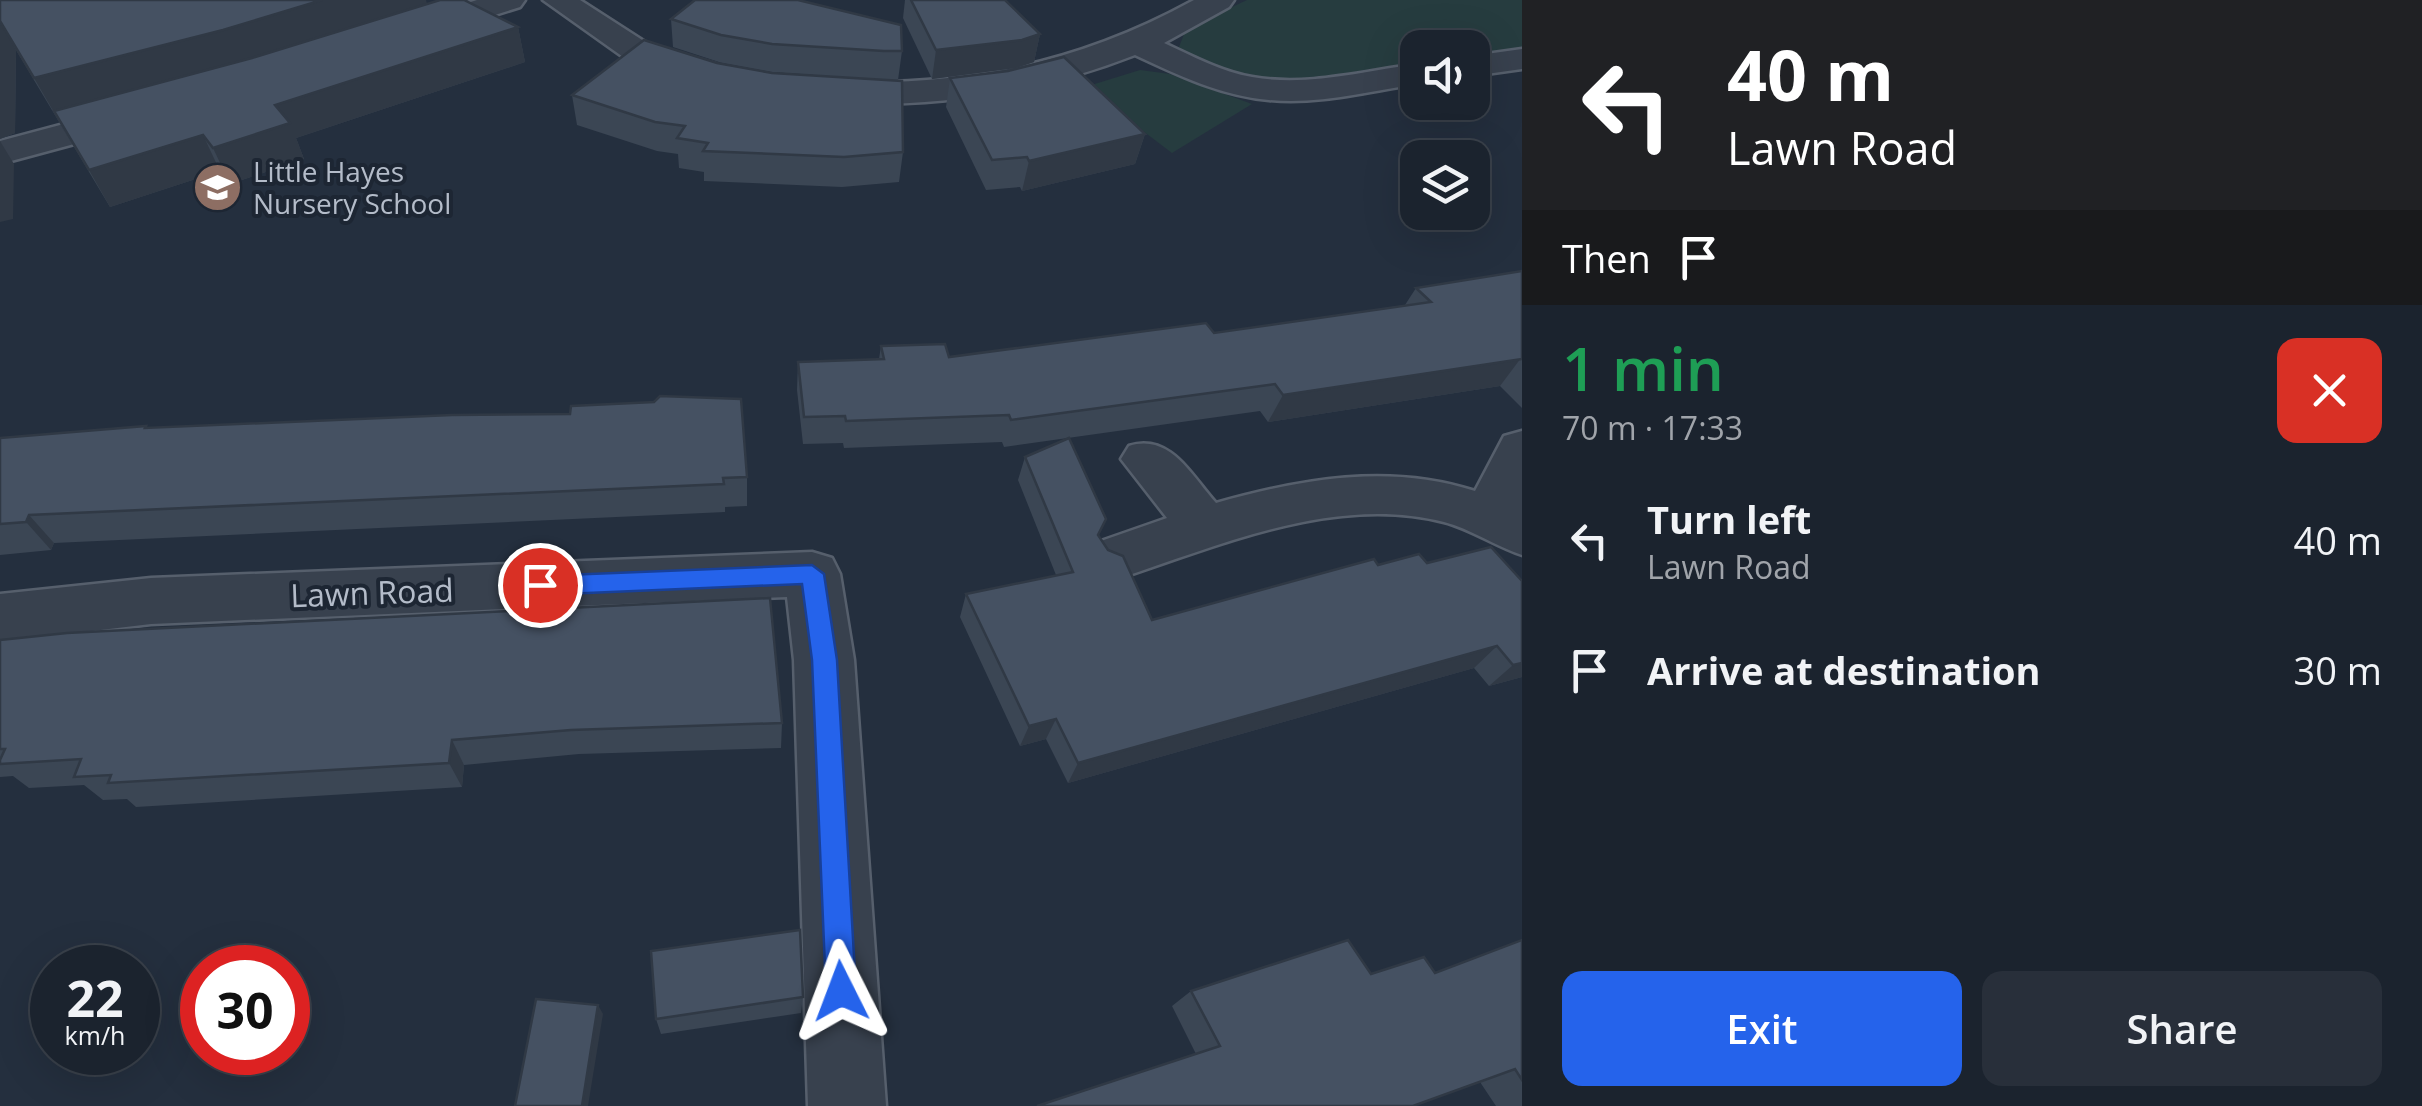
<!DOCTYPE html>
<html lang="en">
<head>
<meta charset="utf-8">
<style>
  :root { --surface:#1b232e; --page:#282f3a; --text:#f1f3f6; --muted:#a0a4aa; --line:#39404a; --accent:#2563eb }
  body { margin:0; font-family:"Open Sans",sans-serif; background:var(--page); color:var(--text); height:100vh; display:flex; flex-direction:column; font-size:38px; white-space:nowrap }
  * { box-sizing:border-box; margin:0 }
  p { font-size:32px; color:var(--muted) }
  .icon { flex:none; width:55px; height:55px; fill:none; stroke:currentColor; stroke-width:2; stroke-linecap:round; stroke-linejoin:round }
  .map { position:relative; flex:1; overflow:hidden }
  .drawer { display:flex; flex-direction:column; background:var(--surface); width:900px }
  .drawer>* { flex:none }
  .top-card { background:#202124; color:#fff; overflow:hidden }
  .controls { position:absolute; left:1400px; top:30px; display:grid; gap:20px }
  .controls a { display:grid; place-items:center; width:90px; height:90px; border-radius:20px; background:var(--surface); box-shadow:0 10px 40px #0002,0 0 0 2px var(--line); font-size:50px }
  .speed { position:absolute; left:30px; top:945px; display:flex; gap:20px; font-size:50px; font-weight:700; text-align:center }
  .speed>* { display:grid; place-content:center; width:130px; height:130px; border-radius:50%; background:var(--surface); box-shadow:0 10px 40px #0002,0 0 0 2px var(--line); line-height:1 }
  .speed small { font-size:25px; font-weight:400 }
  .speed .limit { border:15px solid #d22; background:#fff; color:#111 }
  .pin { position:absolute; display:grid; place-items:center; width:85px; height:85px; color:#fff; margin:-42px; border:5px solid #fff; border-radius:50%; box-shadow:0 2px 10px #0007 }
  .me { position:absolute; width:110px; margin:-55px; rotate:357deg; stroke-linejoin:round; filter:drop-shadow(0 0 8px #0008) }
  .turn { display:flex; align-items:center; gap:35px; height:210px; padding:0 40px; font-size:45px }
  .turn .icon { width:130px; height:130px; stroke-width:2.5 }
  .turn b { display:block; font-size:70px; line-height:85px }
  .then { display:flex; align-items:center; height:95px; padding:0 40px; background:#0003; gap:20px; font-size:38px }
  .round { display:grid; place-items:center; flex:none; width:105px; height:105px; border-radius:20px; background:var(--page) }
  .headline { display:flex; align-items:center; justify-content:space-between; height:170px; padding:0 40px }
  h1 { font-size:60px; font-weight:600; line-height:75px; color:#1e9e55 }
  .primary-button { display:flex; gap:20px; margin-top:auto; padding:20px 40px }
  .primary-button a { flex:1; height:115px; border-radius:20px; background:var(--accent); color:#fff; font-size:40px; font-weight:600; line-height:115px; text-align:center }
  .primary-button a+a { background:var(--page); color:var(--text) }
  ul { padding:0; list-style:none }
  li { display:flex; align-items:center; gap:30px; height:130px; padding:0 40px }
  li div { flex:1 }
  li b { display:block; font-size:38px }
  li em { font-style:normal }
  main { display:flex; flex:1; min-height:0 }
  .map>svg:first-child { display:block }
</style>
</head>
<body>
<main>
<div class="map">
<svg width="1522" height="1106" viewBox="0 0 1522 1106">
  <rect width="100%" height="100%" fill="#242f3e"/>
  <g fill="#263c3f">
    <path d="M1247,0H1522V48L1473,54L1472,48H1418L1417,62C1357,70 1220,105 1179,47L1186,29Z"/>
    <polygon points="1140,70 1170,74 1252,104 1172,153 1085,87"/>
  </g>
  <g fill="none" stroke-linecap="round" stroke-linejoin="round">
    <defs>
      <g id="street">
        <polygon points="477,0 525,0 520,7 412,41 400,38 396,31 400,24"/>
        <polygon points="543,0 580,0 650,45 715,64 720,71 715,78 703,81 626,59"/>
        <path d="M1194,0H1234L1229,7L1164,43C1192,56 1222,72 1252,77C1307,87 1363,71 1418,64V84C1369,91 1319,105 1269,100C1221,96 1178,75 1135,55C1036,94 933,108 827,103L814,100L809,92L814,84L827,81C959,88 1078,64 1194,0Z"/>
        <polygon points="1522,49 1522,69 1472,76 1472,56"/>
        <polygon points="139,104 152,107 157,115 152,123 0,164 0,141"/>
        <path d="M1522,431V555C1495,546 1471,529 1444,522C1336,494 1221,545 1120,578L1101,571L1092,556L1101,541L1167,518L1121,459L1129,446C1170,433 1191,475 1216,503C1301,479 1389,463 1475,491L1504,436Z"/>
        <polygon points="812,552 832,558 840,574 854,660 886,1106 808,1106 794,660 787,597 151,624 0,642 0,594 151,578"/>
      </g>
    </defs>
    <use href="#street" stroke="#565f6c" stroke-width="5"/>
    <use href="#street" fill="#38414e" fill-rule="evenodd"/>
  </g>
  <g fill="#3b4654">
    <polygon points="0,0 427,4 518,27 525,62 296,138 304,159 230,184 220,171 110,207 16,50 15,133 0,139"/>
    <polygon points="905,0 1005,0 1040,34 1034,62 1016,68 932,79 903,18"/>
    <polygon points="671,19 902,51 898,80 903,152 899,182 842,187 704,181 704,172 679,168 678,154 657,151 577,125 572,95 717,63 772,73 830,76 771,72 722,63 673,47"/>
    <polygon points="950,78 1145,134 1135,164 1022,191 1020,187 986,190 946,107"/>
    <polygon points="1522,271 1522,408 1500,386 1268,422 1260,411 1004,447 1002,442 844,448 843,443 803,444 797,390 798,362 879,359 881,346 949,357 1214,333 1405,305 1416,288"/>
    <polygon points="148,428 747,477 747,506 725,507 725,512 54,543 51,550 0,555 0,438"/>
    <polygon points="1025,457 1099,536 1152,620 1378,565 1427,563 1491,547 1522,677 1489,686 1474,668 1068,783 1046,739 1020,746 960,617 966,594 1056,575 1018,480"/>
    <polygon points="0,640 782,723 781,748 579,754 464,765 462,787 136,807 127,799 103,800 84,785 29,788 13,776 0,777"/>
    <polygon points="1522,940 1522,1106 1496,1106 1480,1082 1196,1054 1172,1006 1191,991 1371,974 1435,973"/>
    <polygon points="803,997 801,1013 661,1034 656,1019"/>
  </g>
  <g fill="#303945">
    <polygon points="322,0 426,0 429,11 59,121 34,78"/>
    <polygon points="0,21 16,50 15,133 0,139"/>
    <polygon points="518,27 525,62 296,138 304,159 230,184 213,148 275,105"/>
    <polygon points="1040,34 1034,62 1016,68 932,79 936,50"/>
    <polygon points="1145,134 1135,164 1022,191 1029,161"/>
    <polygon points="203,135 220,171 110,207 89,170"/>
    <polygon points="0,141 14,164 13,219 0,222"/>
    <polygon points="1521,358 1500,386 1268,422 1283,395"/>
    <polygon points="29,515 54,543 51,550 26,522"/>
    <polygon points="1497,646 1474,668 1068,783 1078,763"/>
    <polygon points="1522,663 1522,677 1489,686 1513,665"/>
    <polygon points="1056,719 1046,739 1020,746 1029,726"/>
    <polygon points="452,740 464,765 462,787 449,763"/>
    <polygon points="598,1005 603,1014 588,1106 582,1106"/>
  </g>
  <g fill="#455162" stroke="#303945" stroke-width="2.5">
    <polygon points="0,0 322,0 223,30 34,78 0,21"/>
    <polygon points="440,0 464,0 518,27 275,105 290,123 213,148 203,135 89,170 54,111 252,58"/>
    <polygon points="695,0 798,0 901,25 902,51 884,51 772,44 721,35 671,19"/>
    <polygon points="911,0 1005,0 1040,34 1022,40 936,50"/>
    <polygon points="644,40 717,63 772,73 902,81 903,152 844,157 703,151 708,143 677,138 685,126 655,122 572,95"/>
    <polygon points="1064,57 1145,134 1029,161 1027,157 992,160 950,78 1008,71"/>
    <polygon points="1522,271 1522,359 1283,395 1275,384 1011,420 1009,415 846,421 845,416 804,417 798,362 884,359 881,346 945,344 949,357 1206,323 1214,333 1431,302 1416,288"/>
    <polygon points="660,396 741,399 747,477 723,478 724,484 29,515 26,522 0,524 0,438 146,426 145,428 452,415 570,414 571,406 654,402"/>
    <polygon points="1069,438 1106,519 1098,535 1108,550 1123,556 1152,620 1374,559 1378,565 1419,554 1427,563 1491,547 1522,581 1522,663 1513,665 1497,646 1078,763 1056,719 1029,726 966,594 1073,572 1025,457"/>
    <polygon points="770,598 782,723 571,730 452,740 449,763 108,783 111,775 74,777 81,759 0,764 0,760 5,749 0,749 0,640 67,633"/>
    <polygon points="800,930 803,997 656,1019 651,951"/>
    <polygon points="1348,940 1371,974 1424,957 1435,973 1522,940 1522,1080 1515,1069 1413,1106 1037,1106 1220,1046 1191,991"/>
    <polygon points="536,999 598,1005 582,1106 515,1106"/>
  </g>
  <polygon fill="#2563eb" stroke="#184099" stroke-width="2.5" points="812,565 824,574 837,660 856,991 852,1002 841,1006 830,1002 826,991 812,660 802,584 540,595 532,592 528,585 532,579 540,576"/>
  <defs>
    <symbol id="school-disc" viewBox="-11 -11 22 22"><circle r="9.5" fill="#8d6e63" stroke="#1d2633"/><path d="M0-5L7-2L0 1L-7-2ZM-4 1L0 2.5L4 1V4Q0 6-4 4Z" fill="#fff"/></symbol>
  </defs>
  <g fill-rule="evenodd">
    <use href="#school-disc" x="190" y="160" width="55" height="55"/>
  </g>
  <g text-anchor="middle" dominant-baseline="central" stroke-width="8" stroke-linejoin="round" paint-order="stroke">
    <g font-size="28" fill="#b4bcc9" stroke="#1d2633" text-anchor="start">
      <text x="253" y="171">Little Hayes<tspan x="253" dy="32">Nursery School</tspan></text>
    </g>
    <g font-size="32" fill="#b4bcc9" stroke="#1d2633">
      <text transform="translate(372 592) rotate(-2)">Lawn Road</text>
    </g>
  </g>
</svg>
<div class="controls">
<a><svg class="icon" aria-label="sound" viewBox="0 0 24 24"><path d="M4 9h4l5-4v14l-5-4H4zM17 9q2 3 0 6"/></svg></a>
<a><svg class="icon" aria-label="layers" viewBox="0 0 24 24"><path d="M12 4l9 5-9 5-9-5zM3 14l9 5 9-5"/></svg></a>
</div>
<div class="speed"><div>22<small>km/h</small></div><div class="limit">30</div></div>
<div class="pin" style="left:540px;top:585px;background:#d93025"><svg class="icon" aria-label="arrive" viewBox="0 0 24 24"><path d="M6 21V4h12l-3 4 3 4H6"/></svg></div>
<svg class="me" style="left:841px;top:991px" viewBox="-20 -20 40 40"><path d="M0-17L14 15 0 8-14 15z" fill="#2563eb" stroke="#fff" stroke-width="4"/></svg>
</div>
<section class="drawer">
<div class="top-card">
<div class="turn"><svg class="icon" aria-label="left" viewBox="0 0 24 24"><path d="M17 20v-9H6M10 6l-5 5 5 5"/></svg><div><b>40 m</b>Lawn Road</div></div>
<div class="then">Then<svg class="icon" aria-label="arrive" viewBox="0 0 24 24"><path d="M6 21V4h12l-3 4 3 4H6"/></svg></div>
</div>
<div class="headline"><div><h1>1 min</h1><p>70 m · 17:33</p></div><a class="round" style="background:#d93025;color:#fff"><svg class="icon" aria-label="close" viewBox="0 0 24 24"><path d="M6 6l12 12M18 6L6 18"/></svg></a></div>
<ul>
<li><svg class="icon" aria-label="left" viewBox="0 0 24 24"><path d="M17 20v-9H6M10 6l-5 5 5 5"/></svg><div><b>Turn left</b><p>Lawn Road</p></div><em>40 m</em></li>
<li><svg class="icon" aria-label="arrive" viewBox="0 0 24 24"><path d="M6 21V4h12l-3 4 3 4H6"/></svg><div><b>Arrive at destination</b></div><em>30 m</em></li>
</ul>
<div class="primary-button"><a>Exit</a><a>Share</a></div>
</section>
</main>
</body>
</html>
